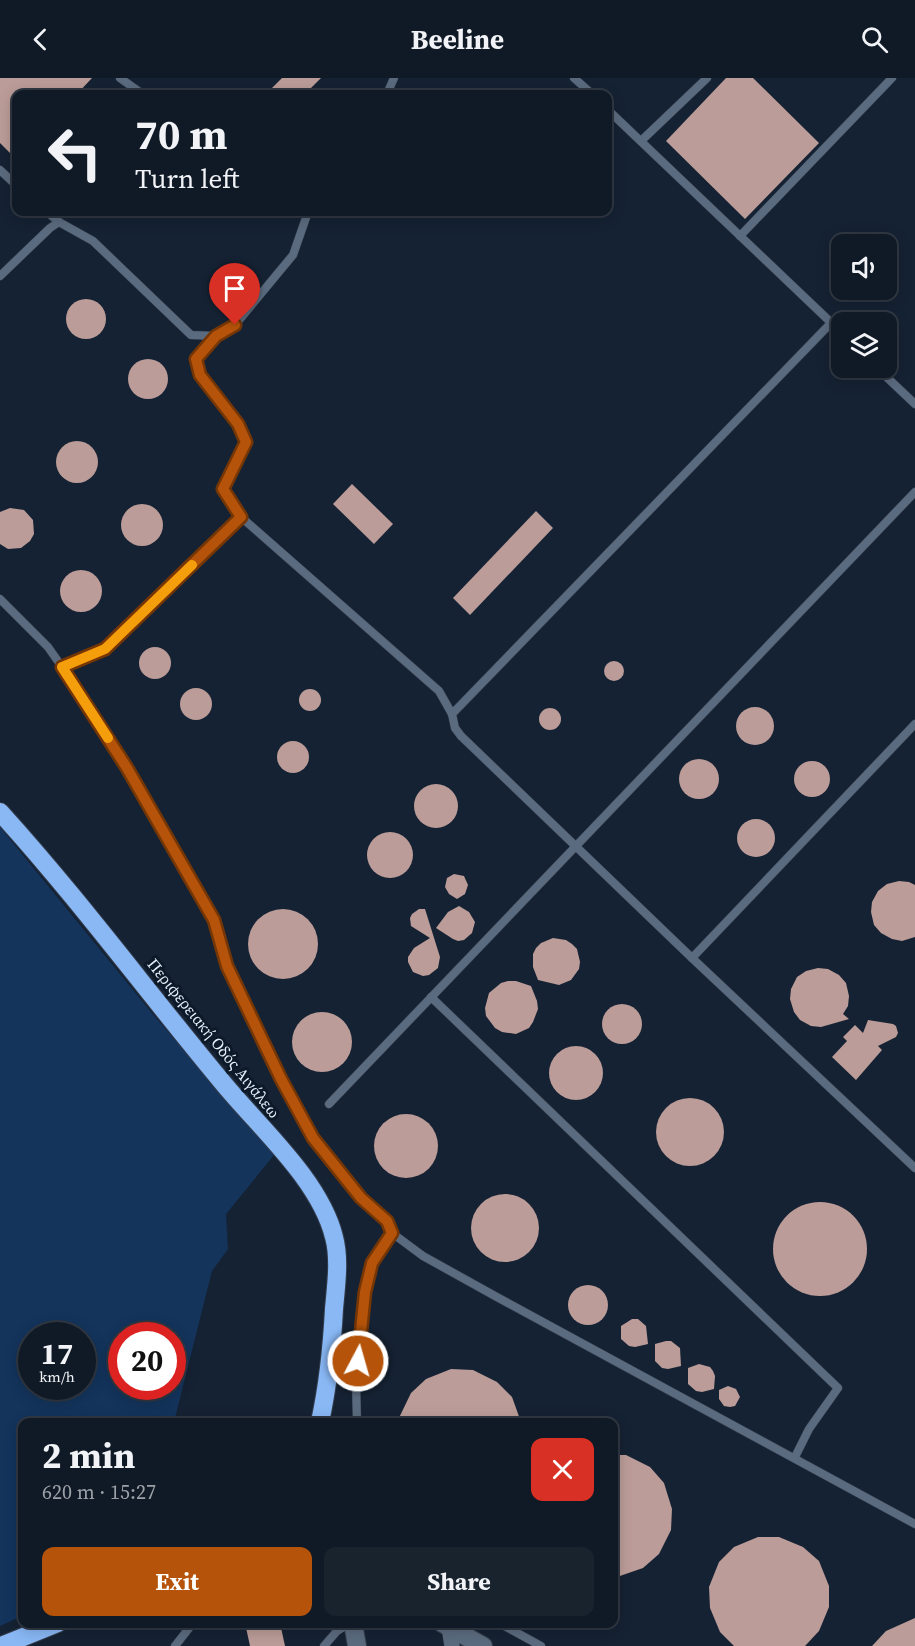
<!DOCTYPE html>
<html lang="en">
<head>
<meta charset="utf-8">
<style>
  :root { --surface:#101a26; --page:#19232e; --text:#f1f3f6; --muted:#9ca1a7; --line:#303843; --accent:#b45309 }
  body { margin:0; font-family:"Source Serif 4",serif; background:var(--page); color:var(--text); height:100vh; display:flex; flex-direction:column; font-size:22px; white-space:nowrap }
  * { box-sizing:border-box; margin:0 }
  p { font-size:20px; color:var(--muted) }
  .icon { flex:none; width:33px; height:33px; fill:none; stroke:currentColor; stroke-width:2; stroke-linecap:round; stroke-linejoin:round }
  .map { position:relative; flex:1; overflow:hidden }
  .sheet { position:absolute; left:18px; top:1340px; width:600px; height:210px; display:flex; flex-direction:column; background:var(--surface); border-radius:12px; box-shadow:0 3px 15px #0003,0 0 0 2px var(--line) }
  .sheet>* { flex:none }
  .hud { position:absolute; left:12px; top:12px; width:600px; height:126px; border-radius:12px; box-shadow:0 3px 15px #0003,0 0 0 2px var(--line); background:#101a26; color:var(--text); overflow:hidden }
  .buttons { position:absolute; left:831px; top:156px; display:grid; gap:12px }
  .buttons a { display:grid; place-items:center; width:66px; height:66px; border-radius:12px; background:var(--surface); box-shadow:0 3px 15px #0003,0 0 0 2px var(--line); font-size:30px }
  .speed { position:absolute; left:18px; top:1244px; display:flex; gap:12px; font-size:30px; font-weight:700; text-align:center }
  .speed>* { display:grid; place-content:center; width:78px; height:78px; border-radius:50%; background:var(--surface); box-shadow:0 3px 15px #0003,0 0 0 2px var(--line); line-height:1 }
  .speed small { font-size:15px; font-weight:400 }
  .speed .limit { border:9px solid #d22; background:#fff; color:#111 }
  .pin { position:absolute; display:grid; place-items:center; width:51px; height:51px; color:#fff; margin:-62px -26px; border-radius:50% 50% 50% 0; rotate:-45deg; box-shadow:0 0 6px #0007 }
  .pin .icon { rotate:45deg }
  .me { position:absolute; width:66px; margin:-33px; rotate:6deg; stroke-linejoin:round; filter:drop-shadow(0 0 4px #0008) }
  .turn { display:flex; align-items:center; gap:21px; height:126px; padding:0 24px; font-size:27px }
  .turn .icon { width:78px; height:78px; stroke-width:2.5 }
  .turn b { display:block; font-size:42px; line-height:51px }
  .round { display:grid; place-items:center; flex:none; width:63px; height:63px; border-radius:12px; background:var(--page) }
  .headline { display:flex; align-items:center; justify-content:space-between; height:102px; padding:0 24px }
  h1 { font-size:36px; font-weight:700; line-height:45px }
  .cta { display:flex; gap:12px; margin-top:auto; padding:12px 24px }
  .cta a { flex:1; height:69px; border-radius:12px; background:var(--accent); color:#fff; font-size:24px; font-weight:700; line-height:69px; text-align:center }
  .cta a+a { background:var(--page); color:var(--text) }
  header { display:flex; justify-content:space-between; align-items:center; height:78px; padding:0 24px; background:var(--surface); font-size:27px; font-weight:700 }
  .map>svg:first-child { display:block }
</style>
</head>
<body>
<header><svg class="icon" aria-label="back" viewBox="0 0 24 24"><path d="M15 5l-7 7 7 7"/></svg>Beeline<svg class="icon" aria-label="search" viewBox="0 0 24 24"><circle cx="10" cy="10" r="6"/><path d="M15 15l6 6"/></svg></header>
<div class="map">
<svg width="915" height="1568" viewBox="0 0 915 1568">
  <rect width="100%" height="100%" fill="#152233"/>
  <path fill="#14345c" fill-rule="evenodd" d="M0,749L151,934L274,1077L226,1136L228,1171L212,1193L174,1344H22V1538L0,1548ZM32,1257H82V1308H32ZM122,1257H172V1308H122Z"/>
  <g fill="#bb9c98">
    <polygon points="0,0 92,0 77,16 16,16 16,81 0,65"/>
    <polygon points="282,0 321,0 305,16 266,16"/>
    <polygon points="726,0 753,0 819,65 745,141 666,63"/>
    <circle cx="86" cy="241" r="20"/>
    <circle cx="148" cy="301" r="20"/>
    <circle cx="77" cy="384" r="21"/>
    <polygon points="352,406 393,446 374,466 333,426"/>
    <circle cx="142" cy="447" r="21"/>
    <polygon points="10,430 24,432 33,442 34,456 30,463 21,470 8,471 0,466 0,434"/>
    <polygon points="536,433 553,450 470,537 453,520"/>
    <circle cx="81" cy="513" r="21"/>
    <circle cx="155" cy="585" r="16"/>
    <circle cx="614" cy="593" r="10"/>
    <circle cx="196" cy="626" r="16"/>
    <circle cx="310" cy="622" r="11"/>
    <circle cx="755" cy="648" r="19"/>
    <circle cx="550" cy="641" r="11"/>
    <circle cx="293" cy="679" r="16"/>
    <circle cx="699" cy="701" r="20"/>
    <circle cx="812" cy="701" r="18"/>
    <circle cx="436" cy="728" r="22"/>
    <circle cx="756" cy="760" r="19"/>
    <circle cx="390" cy="777" r="23"/>
    <polygon points="454,796 464,798 468,807 465,816 457,821 449,816 445,809 447,800"/>
    <polygon points="899,803 909,804 915,807 915,859 902,863 892,861 881,855 874,847 871,834 872,824 878,813 887,806"/>
    <polygon points="459,828 469,834 475,844 472,855 464,862 458,863 453,861 436,850 448,834"/>
    <circle cx="283" cy="866" r="35"/>
    <polygon points="419,831 425,831 440,879 438,890 429,897 423,898 413,894 408,884 408,879 414,870 430,860 411,848 410,840 412,836"/>
    <polygon points="553,860 566,862 572,866 577,871 580,884 579,891 571,902 559,907 538,902 533,889 533,876 536,870 541,865"/>
    <polygon points="818,890 828,891 839,897 846,905 849,918 848,928 843,936 849,941 821,949 811,948 800,942 794,934 790,921 791,911 797,899 806,893"/>
    <polygon points="508,903 516,903 531,908 537,923 538,931 533,944 529,950 516,956 502,954 495,950 486,938 485,930 489,915 501,905"/>
    <circle cx="622" cy="946" r="20"/>
    <circle cx="322" cy="964" r="30"/>
    <polygon points="868,942 893,946 896,948 898,955 896,959 878,968 882,972 856,1002 832,979 847,963 843,959 855,947 863,955"/>
    <circle cx="576" cy="995" r="27"/>
    <circle cx="690" cy="1054" r="34"/>
    <circle cx="406" cy="1068" r="32"/>
    <circle cx="505" cy="1150" r="34"/>
    <circle cx="820" cy="1171" r="47"/>
    <circle cx="588" cy="1227" r="20"/>
    <polygon points="632,1241 638,1241 646,1248 648,1266 635,1269 629,1268 621,1261 621,1248"/>
    <polygon points="666,1263 671,1263 680,1270 681,1288 668,1291 662,1290 655,1283 655,1266"/>
    <polygon points="699,1286 710,1289 713,1293 715,1298 714,1311 702,1314 696,1313 688,1306 688,1290"/>
    <polygon points="451,1291 473,1292 497,1304 512,1319 521,1344 397,1344 411,1315 426,1301"/>
    <polygon points="728,1308 736,1311 740,1319 735,1328 730,1329 724,1328 719,1321 719,1312"/>
    <polygon points="614,1377 626,1377 650,1389 664,1405 672,1431 671,1452 659,1476 643,1490 614,1500"/>
    <polygon points="758,1459 779,1459 803,1469 819,1483 829,1508 829,1529 819,1553 805,1568 734,1568 720,1554 710,1530 709,1509 719,1484 734,1469"/>
    <polygon points="915,1540 915,1568 872,1568 886,1553"/>
    <polygon points="245,1545 280,1545 285,1568 250,1568"/>
  </g>
  <g fill="none" stroke-linecap="round" stroke-linejoin="round">
    <defs>
      <g id="lane">
        <polyline points="120,0 141,15"/>
        <polyline points="574,0 592,16"/>
        <polyline points="387,16 394,0"/>
        <polyline points="608,32 842,255"/>
        <polyline points="641,63 707,0"/>
        <polyline points="0,92 16,107"/>
        <polyline points="47,134 59,144 93,163 191,257 216,258"/>
        <polyline points="740,158 892,0"/>
        <polyline points="0,198 50,150 59,144"/>
        <polyline points="831,245 452,636 455,650 461,658 692,880 915,1090"/>
        <polyline points="877,290 915,326"/>
        <polyline points="241,439 223,411 246,364 239,346 200,297 196,281 216,258 235,247 293,177 308,134"/>
        <polyline points="0,521 48,569 62,589 105,571 241,439 439,613 452,636"/>
        <polyline points="62,589 127,689 214,842 227,888 281,1001 313,1060 361,1121 387,1143 392,1155 372,1185 365,1214 356,1304 357,1344"/>
        <polyline points="692,880 915,646"/>
        <polyline points="431,919 838,1310 809,1351 795,1379"/>
        <polyline points="329,1026 915,414"/>
        <polyline points="392,1155 423,1178 495,1218 915,1446"/>
        <polyline points="499,1545 541,1568"/>
        <polyline points="175,1568 193,1545"/>
        <polyline points="324,1568 337,1553 350,1545"/>
      </g>
      <polyline id="street" points="449,1549 452,1568"/>
      <g id="secondary">
        <polyline points="353,1545 357,1568"/>
        <polyline points="442,1545 483,1568"/>
      </g>
      <g id="highway">
        <path d="M0,734C79,821 148,915 223,1005C259,1049 320,1102 334,1159C340,1181 336,1208 334,1231C332,1269 328,1307 320,1344"/>
        <polyline points="1,1568 58,1545"/>
      </g>
    </defs>
    <use href="#lane" stroke="#343d4c" stroke-width="9"/>
    <use href="#street" stroke="#343d4c" stroke-width="16"/>
    <use href="#secondary" stroke="#343d4c" stroke-width="20"/>
    <use href="#highway" stroke="#343d4c" stroke-width="20"/>
    <use href="#lane" stroke="#5b6b7f" stroke-width="8"/>
    <use href="#street" stroke="#5b6b7f" stroke-width="15"/>
    <use href="#secondary" stroke="#5b6b7f" stroke-width="18"/>
    <use href="#highway" stroke="#89b8f5" stroke-width="18"/>
  </g>
  <g fill="none" stroke-linecap="round" stroke-linejoin="round">
    <defs>
      <polyline id="route" points="235,247 216,258 196,281 200,297 238,346 246,364 223,411 241,439 105,571 62,589 127,690 214,842 227,888 281,1001 313,1060 361,1120 387,1143 392,1155 372,1185 365,1214 358,1283"/>
    </defs>
    <use href="#route" stroke="#753606" stroke-width="15"/>
    <use href="#route" stroke="#b45309" stroke-width="10"/>
    <polyline stroke="#f59e0b" stroke-width="10" points="108,660 62,589 105,571 192,487"/>
  </g>
  <g text-anchor="middle" dominant-baseline="central" stroke-width="6" stroke-linejoin="round" paint-order="stroke">
    <g font-size="16" fill="#e7f0fc" stroke="#0c1929">
      <text transform="translate(214 960) rotate(51)">Περιφερειακή Οδός Αιγάλεω</text>
    </g>
  </g>
</svg>
<div class="buttons">
<a><svg class="icon" aria-label="sound" viewBox="0 0 24 24"><path d="M4 9h4l5-4v14l-5-4H4zM17 9q2 3 0 6"/></svg></a>
<a><svg class="icon" aria-label="layers" viewBox="0 0 24 24"><path d="M12 4l9 5-9 5-9-5zM3 14l9 5 9-5"/></svg></a>
</div>
<div class="speed"><div>17<small>km/h</small></div><div class="limit">20</div></div>
<div class="pin" style="left:235px;top:247px;background:#d93025"><svg class="icon" aria-label="arrive" viewBox="0 0 24 24"><path d="M6 21V4h12l-3 4 3 4H6"/></svg></div>
<svg class="me" style="left:358px;top:1283px" viewBox="-20 -20 40 40"><circle r="17" fill="#b45309" stroke="#fff" stroke-width="3"/><path d="M0-11L8 9 0 5-8 9z" fill="#fff"/></svg>
<div class="hud">
<div class="turn"><svg class="icon" aria-label="left" viewBox="0 0 24 24"><path d="M17 20v-9H6M10 6l-5 5 5 5"/></svg><div><b>70 m</b>Turn left</div></div>
</div>
<section class="sheet">
<div class="headline"><div><h1>2 min</h1><p>620 m · 15:27</p></div><a class="round" style="background:#d93025;color:#fff"><svg class="icon" aria-label="close" viewBox="0 0 24 24"><path d="M6 6l12 12M18 6L6 18"/></svg></a></div>
<div class="cta"><a>Exit</a><a>Share</a></div>
</section>
</div>
</body>
</html>
